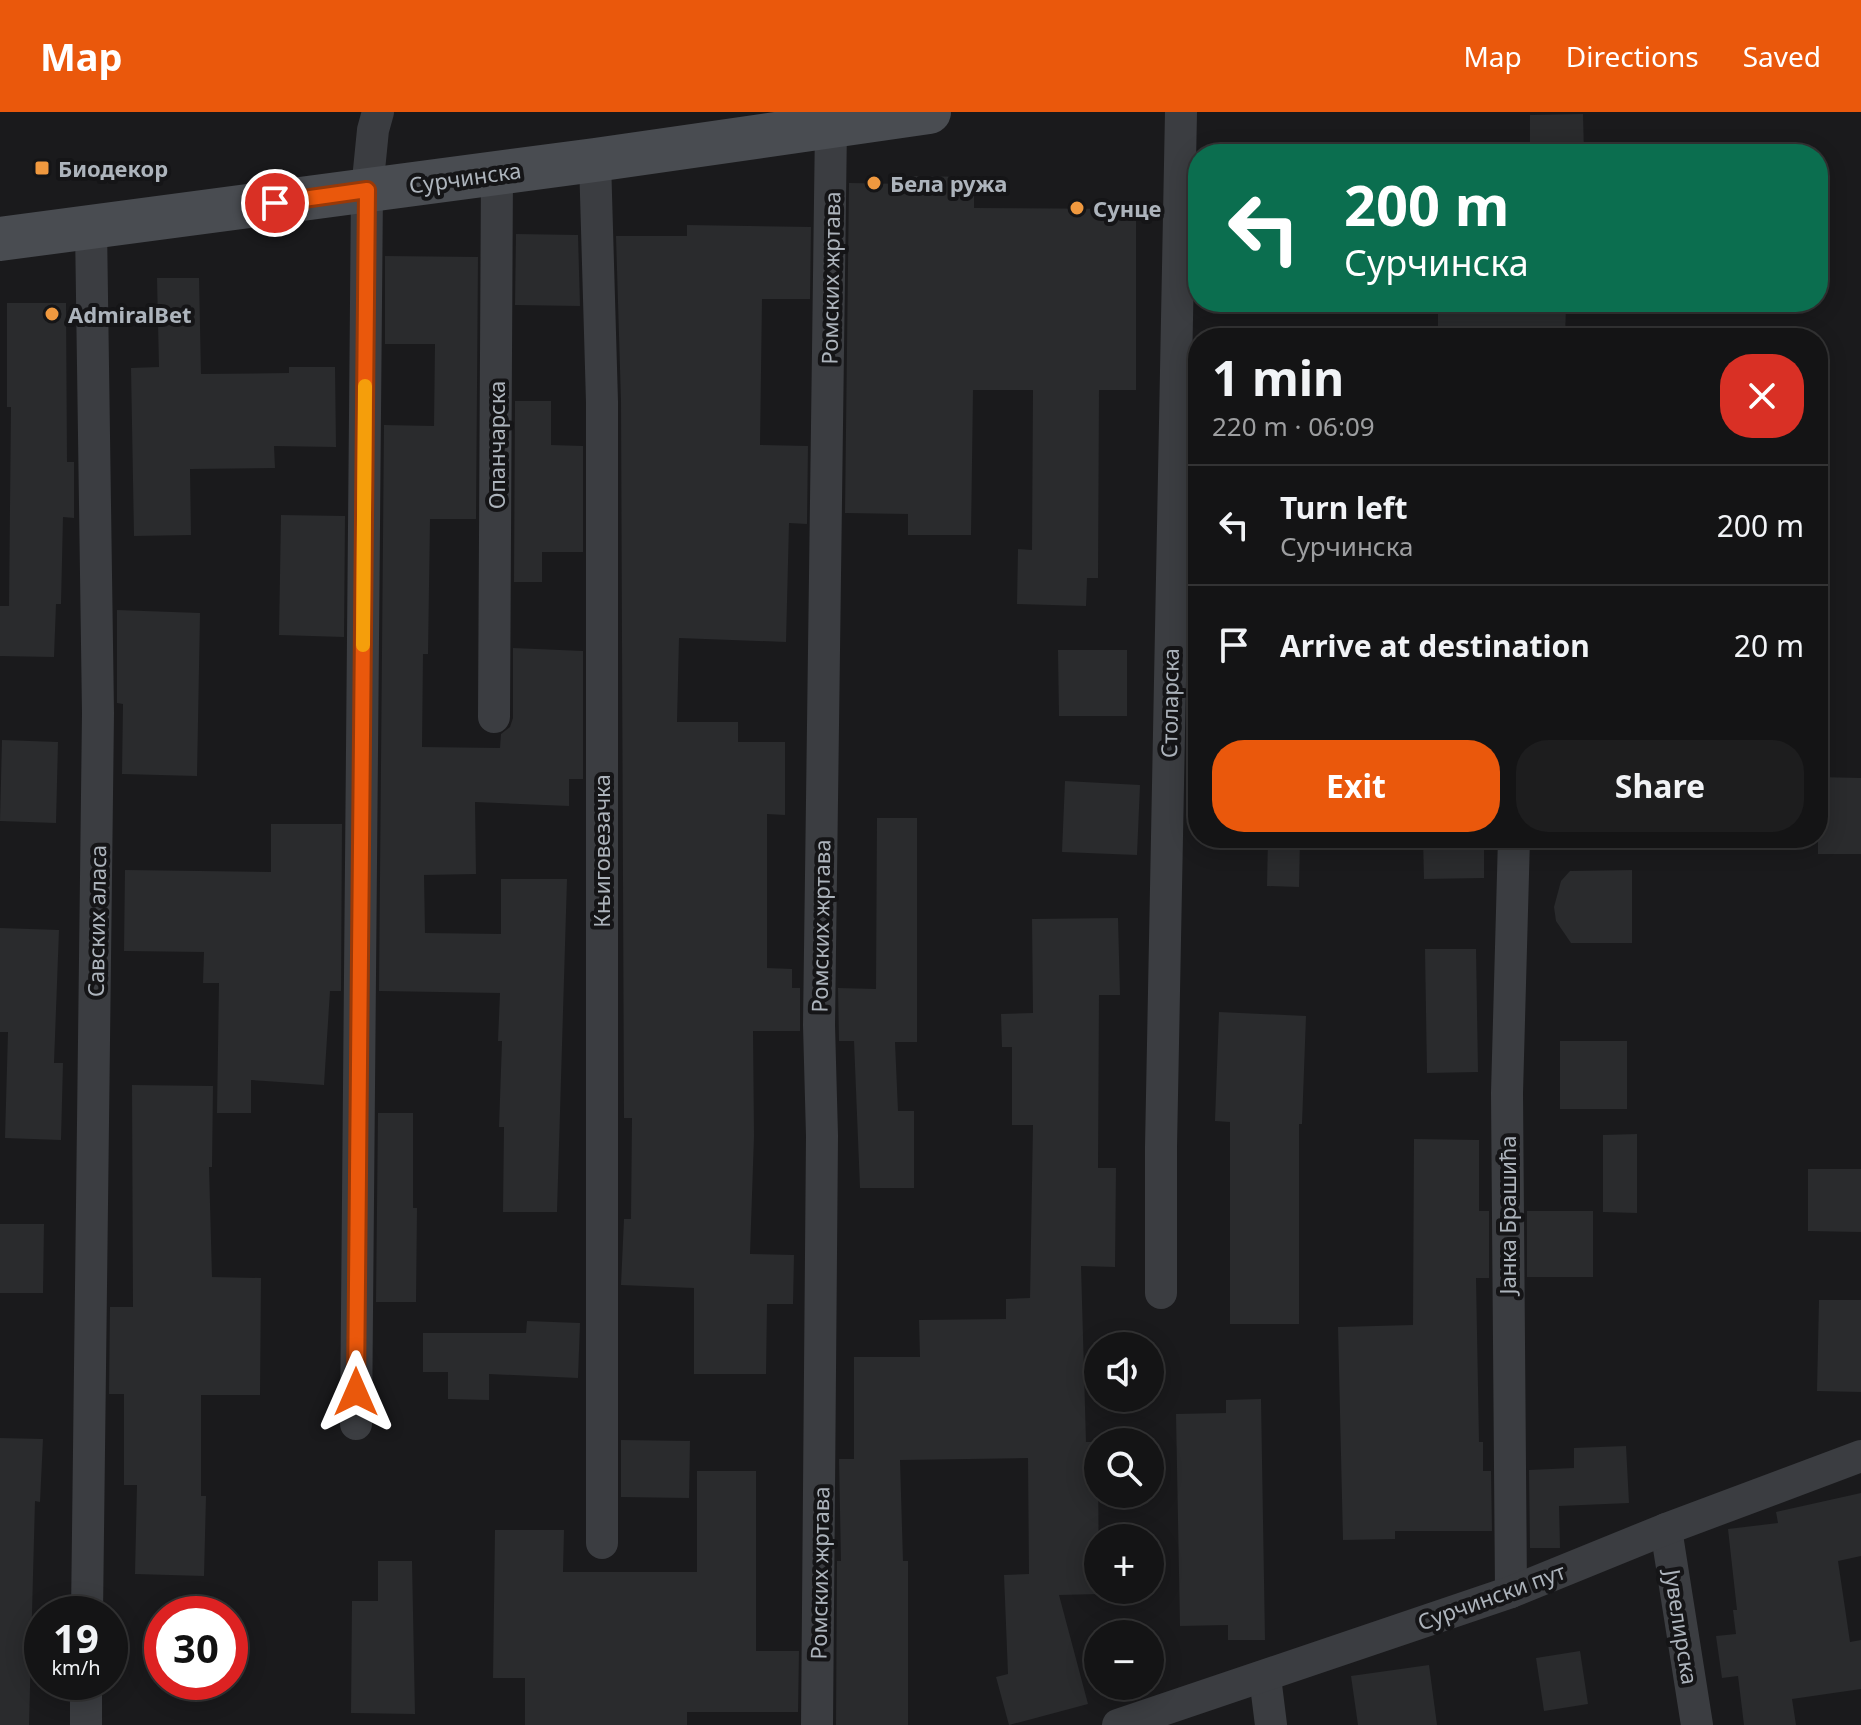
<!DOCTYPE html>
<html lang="en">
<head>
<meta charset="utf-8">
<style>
  :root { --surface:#141415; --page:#1d1d1e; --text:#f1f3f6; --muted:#9d9ea0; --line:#333334; --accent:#ea580c }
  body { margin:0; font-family:"Noto Sans",sans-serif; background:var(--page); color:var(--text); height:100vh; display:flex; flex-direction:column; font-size:30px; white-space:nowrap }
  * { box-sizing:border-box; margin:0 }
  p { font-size:26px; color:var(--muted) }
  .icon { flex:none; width:44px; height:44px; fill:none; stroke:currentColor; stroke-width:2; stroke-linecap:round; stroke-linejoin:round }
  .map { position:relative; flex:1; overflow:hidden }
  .details { position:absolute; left:1188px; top:216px; width:640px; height:520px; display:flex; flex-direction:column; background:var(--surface); border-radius:32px; box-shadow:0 4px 20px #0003,0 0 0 2px var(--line) }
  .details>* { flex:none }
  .hud { position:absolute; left:1188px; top:32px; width:640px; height:168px; border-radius:32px; box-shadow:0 4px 20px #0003,0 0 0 2px var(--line); background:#0b6e4f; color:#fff; overflow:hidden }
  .fabs { position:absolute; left:1084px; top:1220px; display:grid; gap:16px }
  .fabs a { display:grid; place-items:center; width:80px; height:80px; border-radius:50%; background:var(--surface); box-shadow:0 4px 20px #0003,0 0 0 2px var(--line); font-size:40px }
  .speed { position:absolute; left:24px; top:1484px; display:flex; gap:16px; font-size:40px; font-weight:700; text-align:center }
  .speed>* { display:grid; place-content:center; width:104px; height:104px; border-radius:50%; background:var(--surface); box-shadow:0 4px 20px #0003,0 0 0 2px var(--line); line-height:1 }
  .speed small { font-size:20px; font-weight:400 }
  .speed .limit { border:12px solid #d22; background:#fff; color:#111 }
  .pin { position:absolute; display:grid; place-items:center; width:68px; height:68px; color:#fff; margin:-34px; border:4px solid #fff; border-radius:50%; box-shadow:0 2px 8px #0007 }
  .me { position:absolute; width:88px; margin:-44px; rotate:0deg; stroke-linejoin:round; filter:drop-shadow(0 0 6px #0008) }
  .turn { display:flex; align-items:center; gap:28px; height:168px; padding:0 24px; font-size:36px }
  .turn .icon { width:104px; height:104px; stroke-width:2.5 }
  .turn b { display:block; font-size:56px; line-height:68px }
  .round { display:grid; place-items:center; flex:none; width:84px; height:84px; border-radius:32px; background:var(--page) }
  .overview { display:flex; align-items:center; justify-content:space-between; height:136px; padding:0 24px }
  h1 { font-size:48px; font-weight:700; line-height:60px }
  .action { display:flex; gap:16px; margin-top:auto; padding:16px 24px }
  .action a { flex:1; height:92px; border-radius:32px; background:var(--accent); color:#fff; font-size:32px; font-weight:700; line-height:92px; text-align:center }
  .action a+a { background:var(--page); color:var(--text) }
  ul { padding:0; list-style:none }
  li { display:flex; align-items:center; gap:24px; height:120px; padding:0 24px; border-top:2px solid var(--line) }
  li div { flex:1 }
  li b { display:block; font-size:30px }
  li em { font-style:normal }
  header { display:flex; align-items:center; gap:48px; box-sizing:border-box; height:112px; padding:0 40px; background:var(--accent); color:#fff }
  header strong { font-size:38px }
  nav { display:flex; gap:44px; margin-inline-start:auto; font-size:28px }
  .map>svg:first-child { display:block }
</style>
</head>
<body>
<header>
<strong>Map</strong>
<nav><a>Map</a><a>Directions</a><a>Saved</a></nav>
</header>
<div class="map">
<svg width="1861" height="1613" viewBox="0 0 1861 1613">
  <rect width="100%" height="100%" fill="#1a1a1c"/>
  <g fill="#2a2b2d">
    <polygon points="1583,2 1584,42 1530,42 1530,3"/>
    <polygon points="909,64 974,65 974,96 1136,97 1136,278 1099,278 1098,466 1087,466 1086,494 1017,492 1018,437 1032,438 1033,278 973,278 971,423 908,423 908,402 845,401 849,71 909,72"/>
    <polygon points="687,113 811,115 810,187 762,187 760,333 808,334 807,412 789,411 786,530 679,526 677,610 738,610 738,630 785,630 785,703 767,702 767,856 792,857 792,876 800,876 800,919 753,919 754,1024 750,1142 794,1143 793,1192 767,1192 766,1262 694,1262 694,1176 621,1173 624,1107 631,1107 632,1006 624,1006 621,289 616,124 687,124"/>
    <polygon points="516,122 578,123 580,194 515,193"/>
    <polygon points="385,144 478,145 476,407 430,407 428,542 423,542 422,635 500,636 501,622 510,615 513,606 513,536 583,539 583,667 569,667 569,694 475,690 476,762 424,763 425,821 501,822 501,767 567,767 557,1100 503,1100 504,1015 499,1015 502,929 498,929 500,881 379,879 384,313 434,314 435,232 385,232"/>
    <polygon points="157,166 199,166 201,262 289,261 289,255 335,255 336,335 274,334 275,356 190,357 191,423 134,424 131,256 159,255"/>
    <polygon points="1438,190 1566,193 1565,226 1438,226"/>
    <polygon points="7,191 66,191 67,350 74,350 74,406 63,405 61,492 56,492 54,545 0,544 0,494 9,494 11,295 7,295"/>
    <polygon points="515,289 551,289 551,333 583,334 583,440 542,440 542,470 514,470"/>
    <polygon points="281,403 345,404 344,525 279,523"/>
    <polygon points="117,498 200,501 197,664 122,662 123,592 117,591"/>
    <polygon points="1058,538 1127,538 1127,604 1059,604"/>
    <polygon points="2,628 58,630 56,711 0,709"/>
    <polygon points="1818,665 1861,666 1861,742 1818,742"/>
    <polygon points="1065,669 1140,673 1137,743 1062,740"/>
    <polygon points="877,706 917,706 917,930 895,930 898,999 914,999 914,1076 860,1076 854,929 839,929 838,876 876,877"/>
    <polygon points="271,712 342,712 341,879 330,879 324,973 251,968 251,1001 217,1001 219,871 203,871 204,840 124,839 125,758 271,760"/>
    <polygon points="1268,726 1300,726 1299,775 1267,774"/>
    <polygon points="1423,726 1484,726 1484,766 1424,767"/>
    <polygon points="1632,758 1632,831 1571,831 1556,809 1554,795 1561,769 1570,759"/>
    <polygon points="1118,806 1120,883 1099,883 1098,1056 1116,1056 1115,1155 1081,1154 1086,1330 1093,1330 1093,1347 1098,1347 1099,1482 1059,1483 1088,1592 1009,1613 996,1565 1008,1562 1004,1463 1029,1462 1028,1346 900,1348 903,1449 908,1449 908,1613 836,1613 837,1449 841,1449 839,1347 854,1347 854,1245 920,1245 919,1208 1006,1207 1006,1187 1030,1186 1033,1013 1012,1013 1012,935 1002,935 1001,902 1033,901 1032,807"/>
    <polygon points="0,816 59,818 54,951 63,951 61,1028 5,1026 8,920 0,920"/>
    <polygon points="1425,837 1476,837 1478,960 1427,961"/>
    <polygon points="1219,900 1306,904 1302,1012 1299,1012 1299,1212 1230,1212 1230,1010 1215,1009"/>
    <rect x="1560" y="929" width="67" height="68"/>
    <polygon points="132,973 213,974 212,1055 209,1055 212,1165 261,1166 260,1283 201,1283 201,1384 206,1384 204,1464 135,1462 137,1373 124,1373 124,1282 109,1282 110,1195 133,1195"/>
    <polygon points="378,1001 413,1001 413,1096 417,1096 416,1190 376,1190"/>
    <polygon points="1637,1022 1637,1101 1603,1100 1603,1023"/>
    <polygon points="1414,1027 1479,1028 1479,1099 1489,1099 1489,1166 1476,1166 1479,1330 1483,1330 1483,1359 1491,1359 1492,1419 1395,1419 1395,1427 1343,1428 1338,1215 1413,1213"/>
    <polygon points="1808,1057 1861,1057 1861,1120 1808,1119"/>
    <rect x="1527" y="1099" width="66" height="66"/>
    <polygon points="0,1112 44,1112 43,1181 0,1181"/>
    <polygon points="1819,1188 1861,1188 1861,1280 1817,1279"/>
    <polygon points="527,1209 580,1211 578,1266 489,1262 489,1288 448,1287 448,1260 423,1260 423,1221 526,1221"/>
    <polygon points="1261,1287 1265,1528 1228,1528 1228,1513 1180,1514 1176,1302 1226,1301 1226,1288"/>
    <polygon points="0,1326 43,1327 40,1390 35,1389 29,1613 0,1613"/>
    <polygon points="621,1328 690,1329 689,1386 621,1385"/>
    <polygon points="1626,1334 1629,1391 1559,1394 1560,1436 1530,1436 1529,1358 1574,1356 1574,1336"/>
    <polygon points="697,1359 756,1359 756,1539 799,1539 798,1600 687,1600 687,1613 525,1613 525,1566 493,1566 495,1418 564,1418 563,1460 697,1460"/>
    <polygon points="1861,1381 1861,1444 1838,1449 1850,1530 1861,1528 1861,1577 1792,1587 1796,1613 1744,1613 1738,1564 1722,1566 1716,1524 1736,1522 1733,1498 1737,1498 1728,1417 1778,1411 1776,1400"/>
    <polygon points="378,1449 412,1449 415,1602 351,1601 352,1489 378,1489"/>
    <polygon points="1580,1539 1588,1592 1544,1599 1536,1546"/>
    <polygon points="1429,1553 1437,1613 1358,1613 1351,1564"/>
  </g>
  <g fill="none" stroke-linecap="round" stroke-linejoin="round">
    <g stroke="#3b3d41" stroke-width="32">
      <polyline points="595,48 602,290 602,1431"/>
      <polyline points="494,605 497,61"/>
      <polyline points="1161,1181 1161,1035 1181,0"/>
      <polyline points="356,1312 367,78 373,18 378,0"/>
      <polyline points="1666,1417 1697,1613"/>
      <polyline points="1511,1480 1507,981 1514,726"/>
      <polyline points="87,1502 98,601 91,115"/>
      <polyline points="1265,1565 1271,1613"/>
      <polyline points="86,1613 86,1570"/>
      <polyline points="817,1613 822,1024 819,913 831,14"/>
      <polyline points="1118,1613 1511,1480 1666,1417 1861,1344"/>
    </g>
    <polyline stroke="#494c51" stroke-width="44" points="0,127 595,48 929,0"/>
  </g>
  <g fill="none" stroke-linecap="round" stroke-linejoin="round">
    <defs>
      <polyline id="route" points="275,91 367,78 356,1280"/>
    </defs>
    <use href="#route" stroke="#983908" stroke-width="20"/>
    <use href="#route" stroke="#ea580c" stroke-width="14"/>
    <polyline stroke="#f59e0b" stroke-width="14" points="363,533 365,274"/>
  </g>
  <g fill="#f0993f" stroke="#151517" stroke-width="3">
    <rect x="34" y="48" width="16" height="16" rx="4"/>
    <circle cx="874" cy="71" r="8"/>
    <circle cx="1077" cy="96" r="8"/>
    <circle cx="52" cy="202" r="8"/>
  </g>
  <g text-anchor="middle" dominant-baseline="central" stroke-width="8" stroke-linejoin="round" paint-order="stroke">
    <g font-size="22" font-weight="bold" fill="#adb4bc" stroke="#151517" text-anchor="start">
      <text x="58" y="56">Биодекор</text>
      <text x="890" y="71">Бела ружа</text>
      <text x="1093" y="96">Сунце</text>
      <text x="68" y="202">AdmiralBet</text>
    </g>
    <g font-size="22" fill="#adb4bc" stroke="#151517">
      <text transform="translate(465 65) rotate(-8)">Сурчинска</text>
      <text transform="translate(830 166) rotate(-89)">Ромских жртава</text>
      <text transform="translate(496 333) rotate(-90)">Опанчарска</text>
      <text transform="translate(1169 591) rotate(-89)">Столарска</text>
      <text transform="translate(601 739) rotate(-90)">Књиговезачка</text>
      <text transform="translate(96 809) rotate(-89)">Савских аласа</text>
      <text transform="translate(820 814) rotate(-89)">Ромских жртава</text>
      <text transform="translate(1507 1103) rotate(-90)">Јанка Брашића</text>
      <text transform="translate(819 1461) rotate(-89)">Ромских жртава</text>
      <text transform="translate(1491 1484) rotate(-20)">Сурчински пут</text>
      <text transform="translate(1682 1515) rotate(81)">Јувелирска</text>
    </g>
  </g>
</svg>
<div class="fabs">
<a><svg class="icon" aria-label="sound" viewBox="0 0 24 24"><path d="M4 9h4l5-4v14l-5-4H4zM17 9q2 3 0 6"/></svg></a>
<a><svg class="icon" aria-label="search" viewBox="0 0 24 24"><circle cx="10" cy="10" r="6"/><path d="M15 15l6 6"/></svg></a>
<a>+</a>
<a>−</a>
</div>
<div class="speed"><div>19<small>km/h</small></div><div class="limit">30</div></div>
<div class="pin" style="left:275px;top:91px;background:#d93025"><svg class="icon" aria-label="arrive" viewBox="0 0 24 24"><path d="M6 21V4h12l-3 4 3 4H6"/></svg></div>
<svg class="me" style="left:356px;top:1280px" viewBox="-20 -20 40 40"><path d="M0-17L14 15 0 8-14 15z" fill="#ea580c" stroke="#fff" stroke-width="4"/></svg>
<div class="hud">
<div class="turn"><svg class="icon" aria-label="left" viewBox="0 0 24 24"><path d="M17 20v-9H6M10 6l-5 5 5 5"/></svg><div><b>200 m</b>Сурчинска</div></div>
</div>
<section class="details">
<div class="overview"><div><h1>1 min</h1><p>220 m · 06:09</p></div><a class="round" style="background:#d93025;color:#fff"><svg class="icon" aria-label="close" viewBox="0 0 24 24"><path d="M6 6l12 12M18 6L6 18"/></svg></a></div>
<ul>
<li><svg class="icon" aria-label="left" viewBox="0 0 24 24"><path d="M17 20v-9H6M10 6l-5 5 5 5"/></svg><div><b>Turn left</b><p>Сурчинска</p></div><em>200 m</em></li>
<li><svg class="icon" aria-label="arrive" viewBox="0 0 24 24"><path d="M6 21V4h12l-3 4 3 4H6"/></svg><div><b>Arrive at destination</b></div><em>20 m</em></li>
</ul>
<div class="action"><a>Exit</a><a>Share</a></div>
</section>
</div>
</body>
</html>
